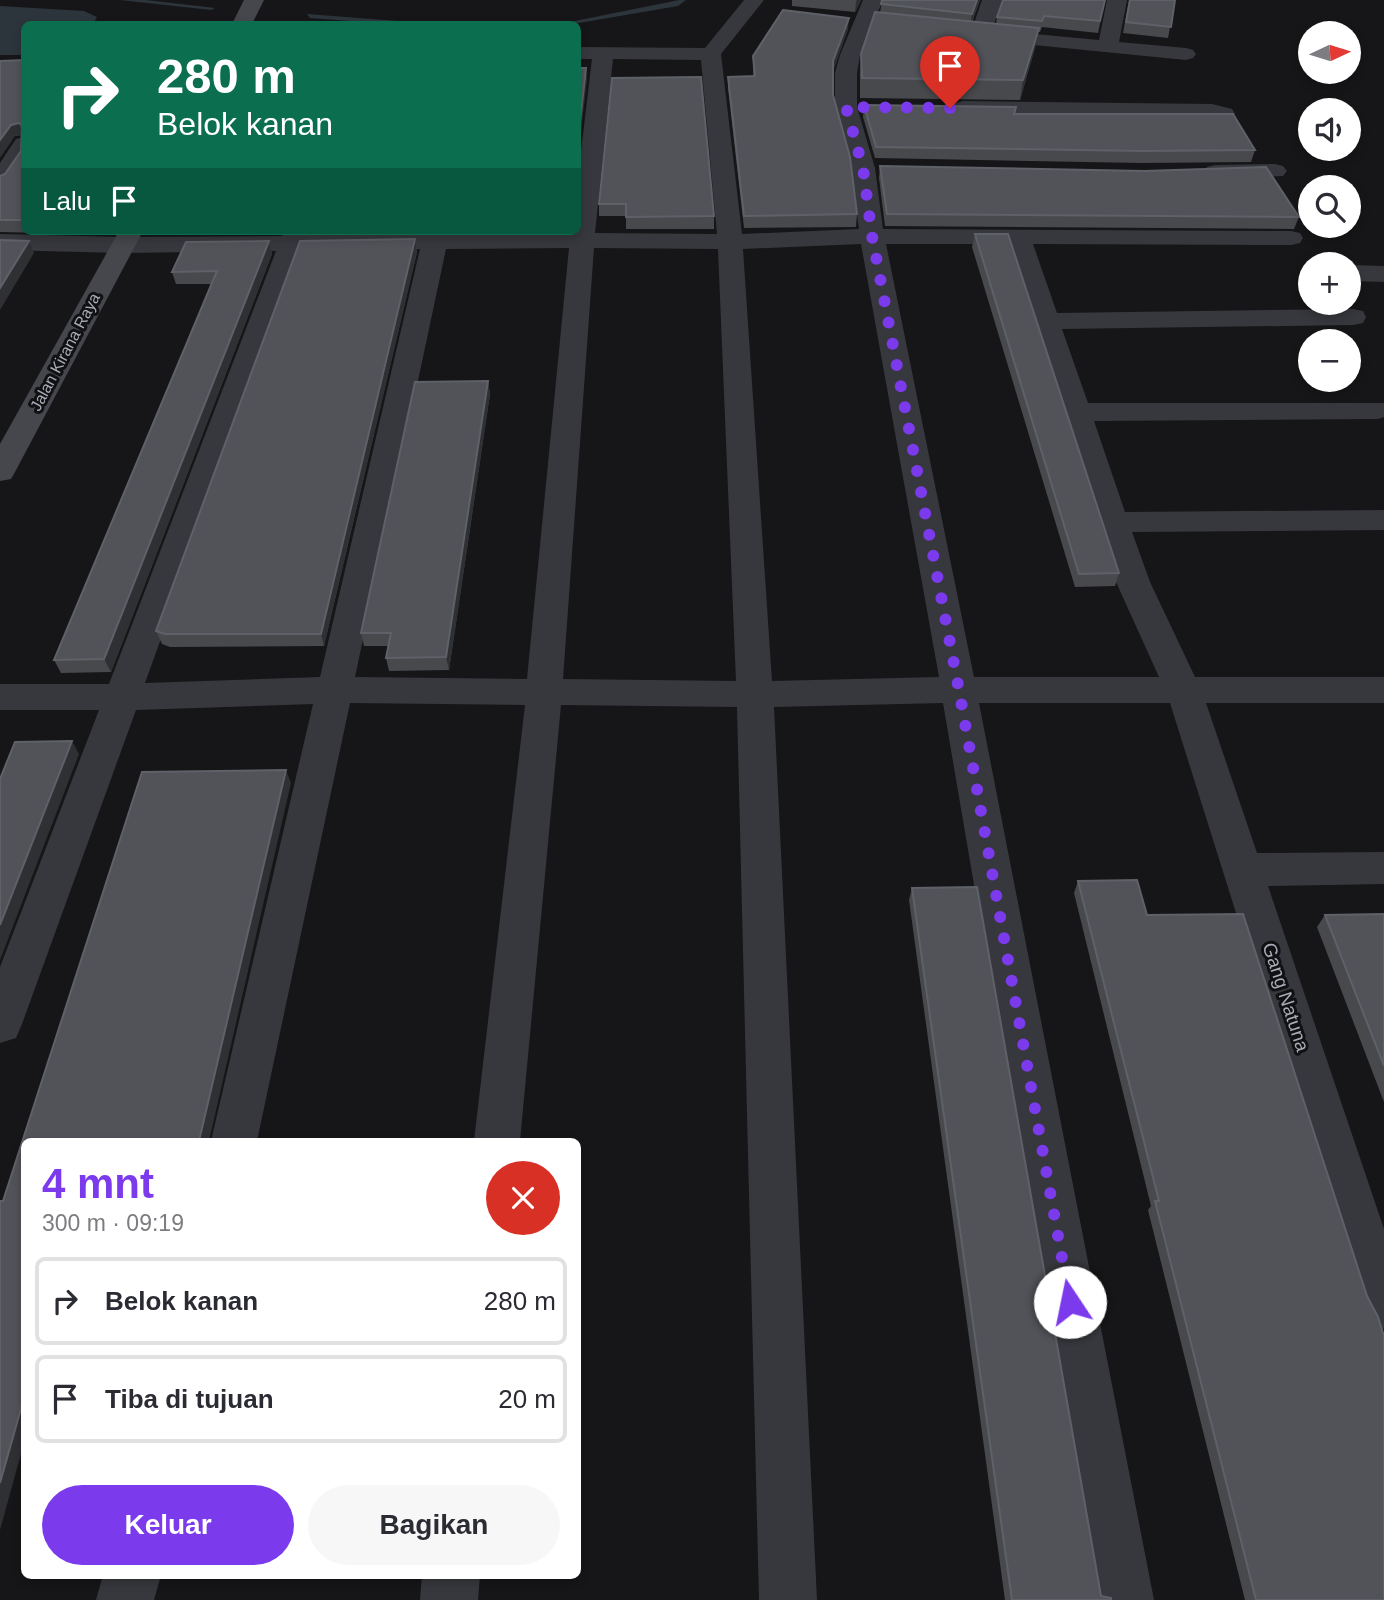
<!DOCTYPE html>
<html lang="id">
<head>
<meta charset="utf-8">
<style>
  :root { --surface:#fff; --page:#f7f7f7; --text:#2b2b33; --muted:#7c7c81; --line:#e1e1e2; --accent:#7c3aed }
  body { margin:0; font-family:Arial,sans-serif; background:var(--page); color:var(--text); height:100vh; display:flex; flex-direction:column; font-size:26px; white-space:nowrap }
  * { box-sizing:border-box; margin:0 }
  p { font-size:23px; color:var(--muted) }
  .icon { flex:none; width:38px; height:38px; fill:none; stroke:currentColor; stroke-width:2; stroke-linecap:round; stroke-linejoin:round }
  .map { position:relative; flex:1; overflow:hidden }
  .panel { position:absolute; left:21px; top:1138px; width:560px; height:441px; display:flex; flex-direction:column; background:var(--surface); border-radius:10px; box-shadow:0 4px 10px #0003 }
  .panel>* { flex:none }
  .top-card { position:absolute; left:21px; top:21px; width:560px; height:214px; border-radius:10px; box-shadow:0 4px 10px #0003; background:#0b6e4f; color:#fff; overflow:hidden }
  .needle { width:46px; rotate:86deg }
  .fabs { position:absolute; left:1298px; top:21px; display:grid; gap:14px }
  .fabs a { display:grid; place-items:center; width:63px; height:63px; border-radius:50%; background:var(--surface); box-shadow:0 4px 10px #0003; font-size:35px }
  .pin { position:absolute; display:grid; place-items:center; width:60px; height:60px; color:#fff; margin:-72px -30px; border-radius:50% 50% 50% 0; rotate:-45deg; box-shadow:0 0 7px #0007 }
  .pin .icon { rotate:45deg }
  .me { position:absolute; width:77px; margin:-38px; rotate:349deg; stroke-linejoin:round; filter:drop-shadow(0 0 5px #0008) }
  .turn { display:flex; align-items:center; gap:24px; height:147px; padding:0 21px; font-size:32px }
  .turn .icon { width:91px; height:91px; stroke-width:2.5 }
  .turn b { display:block; font-size:49px; line-height:60px }
  .then { display:flex; align-items:center; height:66px; padding:0 21px; background:#0003; gap:14px; font-size:26px }
  .round { display:grid; place-items:center; flex:none; width:74px; height:74px; border-radius:37px; background:var(--page) }
  .head { display:flex; align-items:center; justify-content:space-between; height:119px; padding:0 21px }
  h1 { font-size:42px; font-weight:800; line-height:52px; color:var(--accent) }
  .action { display:flex; gap:14px; margin-top:auto; padding:14px 21px }
  .action a { flex:1; height:80px; border-radius:42px; background:var(--accent); color:#fff; font-size:28px; font-weight:800; line-height:80px; text-align:center }
  .action a+a { background:var(--page); color:var(--text) }
  ul { padding:0; list-style:none }
  li { display:flex; align-items:center; gap:21px; height:88px; margin:0 14px 10px; padding:0 7px; border:4px solid var(--line); border-radius:10px }
  li div { flex:1 }
  li b { display:block; font-size:26px }
  li em { font-style:normal }
  .map>svg:first-child { display:block }
</style>
</head>
<body>
<div class="map">
<svg width="1384" height="1600" viewBox="0 0 1384 1600">
  <rect width="100%" height="100%" fill="#161618"/>
  <polygon fill="#2c353c" points="0,6 84,11 97,17 93,24 24,24 24,55 0,55"/>
  <g fill="none" stroke-linecap="round" stroke-linejoin="round">
    <g fill="#2c353c" fill-rule="evenodd">
      <polygon points="120,0 146,0 215,8 211,10"/>
      <polygon points="679,0 686,0 678,6 573,24 560,24"/>
      <polygon points="307,14 411,22 415,24 390,24 310,18"/>
    </g>
    <g fill="#37383d" fill-rule="evenodd">
      <path d="M744,0H764L721,54L742,234L859,229L851,168L835,107V73L840,55L863,0H883L860,55L857,73V107L875,168L883,229L1291,231L1300,233L1303,238L1300,243L1291,245L1033,244L1057,313L1353,309L1363,311L1366,317L1363,323L1353,325L1062,329L1088,403H1384V417L1378,419L1094,421L1125,512L1384,510V530L1132,532L1150,582L1195,677H1384V703H1206L1257,853L1384,852V884L1268,886L1384,1229V1329L1366,1322L1359,1304L1170,703H979L1154,1600H1096L943,703L774,707L817,1600H759L737,707L561,705L520,1141H474L525,705L350,703L257,1141H211L313,704L136,710L22,1024L16,1038L0,1043V967L99,710H0V684H109L276,251L123,253L0,250V234L123,237L282,236L284,231H308L307,235L424,234L425,231H449V234L578,231V176L592,59H578V47L705,48ZM613,59L701,60L717,234L595,233ZM861,244L939,677L772,681L743,249ZM886,244H1008L1116,582L1159,677H974ZM569,248L527,679L355,677L446,249ZM594,248L718,249L736,681L563,679ZM420,249L320,677L145,683L301,251Z"/>
      <polygon points="982,0 1002,0 992,30 1099,40 1107,0 1127,0 1119,42 1186,48 1193,50 1196,54 1193,58 1186,60 973,39 970,35"/>
      <polygon points="963,101 1212,104 1232,109 1235,114 1232,119 1224,121 1212,118 955,113 952,108 955,103"/>
      <polygon points="24,137 24,161 8,185 0,187 0,163 16,139"/>
      <polygon points="1275,164 1283,166 1287,171 1283,176 1215,179 1207,177 1203,172 1207,167 1215,165"/>
      <polygon points="1350,265 1384,266 1384,282 1349,281"/>
      <polygon points="103,1575 161,1575 154,1600 96,1600"/>
      <polygon points="422,1575 480,1575 478,1600 420,1600"/>
    </g>
    <g fill="#45474d" fill-rule="evenodd">
      <polygon points="244,0 264,0 252,24 232,24"/>
      <polygon points="119,231 143,231 15,472 11,479 0,481 0,444"/>
    </g>
  </g>
  <g fill="#47494d">
    <polygon points="792,0 861,0 855,12 792,6"/>
    <polygon points="882,0 980,0 972,22 996,24 997,17 1105,0 1098,33 1042,27 1040,32 1038,32 1035,48 1020,100 860,98 860,73 861,54 880,13"/>
    <polygon points="1129,0 1175,0 1168,38 1123,33"/>
    <polygon points="848,29 833,70 833,95 857,214 856,227 744,228 728,88 728,77 753,76 753,56"/>
    <polygon points="24,60 24,231 47,231 46,233 0,232 0,176 5,174 21,151 22,135 15,136"/>
    <polygon points="612,78 714,216 714,229 626,229 626,216 599,216 599,204"/>
    <polygon points="864,105 1016,107 1015,114 1255,150 1251,162 1141,163 875,158 863,117"/>
    <polygon points="880,166 1299,217 1294,229 885,226 879,178"/>
    <polygon points="197,231 282,231 280,233 198,234"/>
    <polygon points="310,231 422,231 310,232"/>
    <polygon points="975,234 1119,573 1115,586 1075,587 972,247"/>
    <polygon points="415,239 417,252 324,646 170,647 162,644 156,631"/>
    <polygon points="269,241 272,254 111,672 61,673 54,660 212,284 176,284 172,272"/>
    <polygon points="488,381 490,394 449,670 389,671 386,658 388,646 364,646 361,633"/>
    <polygon points="1078,881 1147,915 1367,1296 1384,1600 1245,1600 1148,1210 1151,1206 1074,893"/>
    <polygon points="912,888 1101,1596 1111,1600 1005,1600 909,900"/>
    <polygon points="1384,914 1384,1102 1317,927 1325,915"/>
  </g>
  <g fill="#2f3033">
    <polygon points="857,0 861,0 855,12 856,1"/>
    <polygon points="977,0 980,0 970,25 972,14"/>
    <polygon points="849,18 848,29 833,72 833,61"/>
    <polygon points="1039,28 1035,48 1020,100 1023,80"/>
    <polygon points="586,68 587,79 578,158 578,140"/>
    <polygon points="19,123 23,134 15,136 0,158 0,140 11,125"/>
    <polygon points="415,239 417,252 324,646 321,634"/>
    <polygon points="29,241 34,253 0,310 0,288"/>
    <polygon points="269,241 272,254 111,672 104,659"/>
    <polygon points="488,381 490,394 449,670 446,657"/>
    <polygon points="72,741 79,754 0,960 0,925"/>
    <polygon points="286,770 291,783 209,1141 199,1141"/>
    <polygon points="24,1398 24,1443 0,1530 0,1483"/>
  </g>
  <g fill="#525359" stroke="#5f6168" stroke-width="2">
    <polygon points="882,0 977,0 972,14 881,4"/>
    <polygon points="1003,0 1105,0 1100,21 1044,16 1042,21 997,17"/>
    <polygon points="1130,0 1175,0 1171,27 1126,22"/>
    <polygon points="783,10 849,18 833,61 833,95 850,157 857,214 744,216 728,77 755,76 753,56"/>
    <polygon points="875,12 1039,28 1023,80 862,78 861,54"/>
    <polygon points="24,60 24,220 0,220 0,176 5,174 21,151 22,125 19,123 11,125 0,140 0,61"/>
    <polygon points="578,68 586,68 578,140"/>
    <polygon points="701,77 714,216 626,217 626,204 599,204 612,78"/>
    <polygon points="864,105 1016,107 1014,114 1233,114 1255,150 1144,151 876,147"/>
    <polygon points="880,166 1144,171 1266,167 1299,217 887,214"/>
    <polygon points="975,234 1008,234 1119,573 1079,574"/>
    <polygon points="415,239 321,634 165,634 156,631 300,241"/>
    <polygon points="0,240 29,241 0,288"/>
    <polygon points="269,241 104,659 54,660 217,271 172,272 186,242"/>
    <polygon points="488,381 446,657 386,658 391,633 361,633 415,382"/>
    <polygon points="72,741 0,925 0,779 15,742"/>
    <polygon points="286,770 199,1141 24,1141 24,1398 0,1483 0,1201 3,1201 142,772"/>
    <polygon points="1137,880 1147,915 1243,914 1367,1296 1378,1317 1384,1336 1384,1600 1256,1600 1155,1201 1159,1201 1078,881"/>
    <polygon points="977,887 1101,1596 1111,1598 1111,1600 1012,1600 912,888"/>
    <polygon points="1384,914 1384,1066 1325,915"/>
  </g>
  <g fill="none" stroke-linecap="round" stroke-linejoin="round">
    <polyline stroke="#7c3aed" stroke-width="12" stroke-dasharray="0 21.6" points="950,108 846,107 863,168 872,236 959,690 1070,1302"/>
  </g>
  <g text-anchor="middle" dominant-baseline="central" stroke-width="6" stroke-linejoin="round" paint-order="stroke">
    <g font-size="16" fill="#a8adb8" stroke="#111113">
      <text transform="translate(65 352) rotate(-62)">Jalan Kirana Raya</text>
    </g>
    <g font-size="19" fill="#a8adb8" stroke="#111113">
      <text transform="translate(1286 997) rotate(72)">Gang Natuna</text>
    </g>
  </g>
</svg>
<div class="fabs">
<a><svg class="needle" viewBox="-14 -14 28 28"><path d="M0-13l5 13h-10z" fill="#e53935"/><path d="M0 13l5-13h-10z" fill="#7c7c81"/></svg></a>
<a><svg class="icon" aria-label="sound" viewBox="0 0 24 24"><path d="M4 9h4l5-4v14l-5-4H4zM17 9q2 3 0 6"/></svg></a>
<a><svg class="icon" aria-label="search" viewBox="0 0 24 24"><circle cx="10" cy="10" r="6"/><path d="M15 15l6 6"/></svg></a>
<a>+</a>
<a>−</a>
</div>
<div class="pin" style="left:950px;top:108px;background:#d93025"><svg class="icon" aria-label="arrive" viewBox="0 0 24 24"><path d="M6 21V4h12l-3 4 3 4H6"/></svg></div>
<svg class="me" style="left:1070px;top:1302px" viewBox="-20 -20 40 40"><circle r="19" fill="#fff"/><path d="M0-13L10 11 0 6-10 11z" fill="#7c3aed"/></svg>
<div class="top-card">
<div class="turn"><svg class="icon" aria-label="right" viewBox="0 0 24 24"><path d="M7 20v-9h11M14 6l5 5-5 5"/></svg><div><b>280 m</b>Belok kanan</div></div>
<div class="then">Lalu<svg class="icon" aria-label="arrive" viewBox="0 0 24 24"><path d="M6 21V4h12l-3 4 3 4H6"/></svg></div>
</div>
<section class="panel">
<div class="head"><div><h1>4 mnt</h1><p>300 m · 09:19</p></div><a class="round" style="background:#d93025;color:#fff"><svg class="icon" aria-label="close" viewBox="0 0 24 24"><path d="M6 6l12 12M18 6L6 18"/></svg></a></div>
<ul>
<li><svg class="icon" aria-label="right" viewBox="0 0 24 24"><path d="M7 20v-9h11M14 6l5 5-5 5"/></svg><div><b>Belok kanan</b></div><em>280 m</em></li>
<li><svg class="icon" aria-label="arrive" viewBox="0 0 24 24"><path d="M6 21V4h12l-3 4 3 4H6"/></svg><div><b>Tiba di tujuan</b></div><em>20 m</em></li>
</ul>
<div class="action"><a>Keluar</a><a>Bagikan</a></div>
</section>
</div>
</body>
</html>
